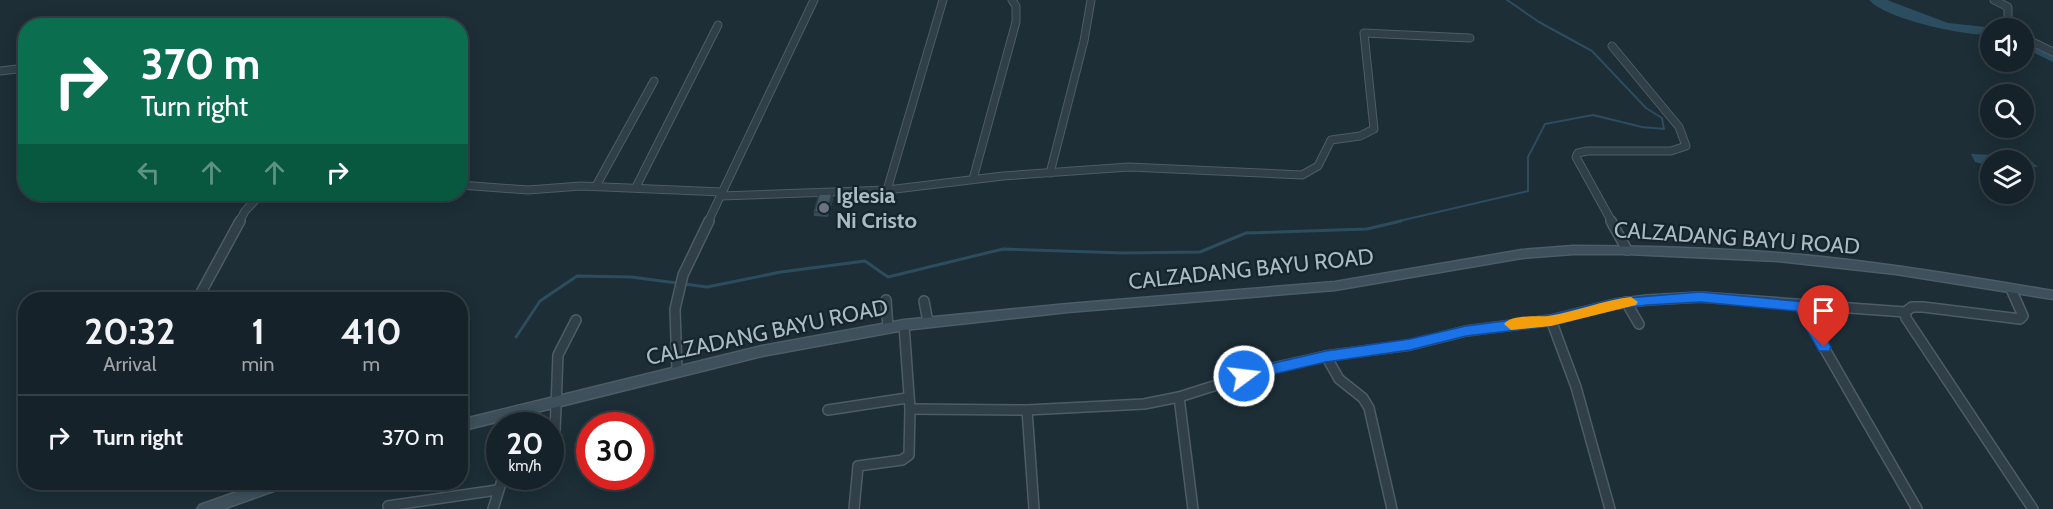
<!DOCTYPE html>
<html lang="en">
<head>
<meta charset="utf-8">
<style>
  :root { --surface:#162229; --page:#232f35; --text:#f1f3f6; --muted:#9ea4a8; --line:#353f46 }
  body { margin:0; font-family:Cabin,sans-serif; background:var(--page); color:var(--text); height:100vh; display:flex; flex-direction:column; font-size:22px; white-space:nowrap }
  * { box-sizing:border-box; margin:0 }
  p { font-size:20px; color:var(--muted) }
  .icon { flex:none; width:33px; height:33px; fill:none; stroke:currentColor; stroke-width:2; stroke-linecap:round; stroke-linejoin:round }
  .map { position:relative; flex:1; overflow:hidden }
  .panel { position:absolute; left:18px; top:292px; width:450px; height:198px; display:flex; flex-direction:column; background:var(--surface); border-radius:24px; box-shadow:0 3px 15px #0003,0 0 0 2px var(--line) }
  .panel>* { flex:none }
  .top-card { position:absolute; left:18px; top:18px; width:450px; height:183px; border-radius:24px; box-shadow:0 3px 15px #0003,0 0 0 2px var(--line); background:#0b6e4f; color:#fff; overflow:hidden }
  .fabs { position:absolute; left:1980px; top:18px; display:grid; gap:12px }
  .fabs a { display:grid; place-items:center; width:54px; height:54px; border-radius:50%; background:var(--surface); box-shadow:0 3px 15px #0003,0 0 0 2px var(--line); font-size:30px }
  .speed { position:absolute; left:486px; top:412px; display:flex; gap:12px; font-size:30px; font-weight:700; text-align:center }
  .speed>* { display:grid; place-content:center; width:78px; height:78px; border-radius:50%; background:var(--surface); box-shadow:0 3px 15px #0003,0 0 0 2px var(--line); line-height:1 }
  .speed small { font-size:15px; font-weight:400 }
  .speed .limit { border:9px solid #d22; background:#fff; color:#111 }
  .pin { position:absolute; display:grid; place-items:center; width:51px; height:51px; color:#fff; margin:-62px -26px; border-radius:50% 50% 50% 0; rotate:-45deg; box-shadow:0 0 6px #0007 }
  .pin .icon { rotate:45deg }
  .me { position:absolute; width:66px; margin:-33px; rotate:75deg; stroke-linejoin:round; filter:drop-shadow(0 0 4px #0008) }
  .turn { display:flex; align-items:center; gap:21px; height:126px; padding:0 24px; font-size:27px }
  .turn .icon { width:78px; height:78px; stroke-width:2.5 }
  .turn b { display:block; font-size:42px; line-height:51px }
  .lanes { display:flex; align-items:center; height:57px; padding:0 24px; background:#0003; justify-content:center; gap:30px; direction:ltr }
  .lanes .off { opacity:.35 }
  .eta { display:flex; justify-content:space-evenly; align-items:center; height:102px; text-align:center }
  .eta b { font-size:36px; font-weight:800; line-height:42px }
  ul { padding:0; list-style:none }
  li { display:flex; align-items:center; gap:18px; height:84px; padding:0 24px; border-top:2px solid var(--line) }
  li div { flex:1 }
  li b { display:block; font-size:22px }
  li em { font-style:normal }
  .map>svg:first-child { display:block }
</style>
</head>
<body>
<div class="map">
<svg width="2053" height="509" viewBox="0 0 2053 509">
  <rect width="100%" height="100%" fill="#1d2e37"/>
  <polygon fill="#2c4d5f" points="1971,154 2025,156 2038,167 2024,167 2024,160 1990,160 1990,166 1975,162"/>
  <g fill="none" stroke-linecap="round" stroke-linejoin="round">
    <polyline stroke="#2c4d5f" stroke-width="2" points="1395,222 1528,191 1528,157 1545,124 1593,115 1642,127 1664,129 1662,118 1646,108 1592,51 1539,22 1507,0"/>
    <polyline stroke="#2c4d5f" stroke-width="3" points="516,337 540,301 577,276 631,277 707,287 781,272 865,261 888,277 1003,249 1124,253 1200,252 1246,233 1367,229 1401,221"/>
    <g fill="#2c4d5f" fill-rule="evenodd">
      <path d="M1869,0H1887L1948,23L1995,28H1990V35C1962,35 1888,20 1869,0Z"/>
      <polygon points="2024,38 2053,52 2053,62 2024,48"/>
    </g>
    <defs>
      <g id="street-far1">
        <polyline points="1994,0 2008,7 2008,28"/>
        <polyline points="2024,38 2053,52"/>
        <polyline points="0,71 26,68"/>
        <polyline points="1050,173 1084,41 1091,0"/>
        <polyline points="973,179 1016,22 1016,6 1012,0"/>
        <polyline points="460,185 528,190 581,186 722,192"/>
        <polyline points="596,186 654,81"/>
        <polyline points="636,187 718,25"/>
        <polyline points="887,190 943,0"/>
        <polyline points="720,196 887,190 1003,176 1129,167 1302,175 1318,166 1331,140 1360,136 1374,129 1364,33 1470,38"/>
        <polyline points="239,222 245,211 261,194"/>
        <polyline points="708,222 814,0"/>
        <polyline points="1612,222 1576,157 1578,153 1587,151 1671,151 1686,146 1679,127 1612,46"/>
      </g>
      <g id="street">
        <polyline points="1611,221 1627,250"/>
        <polyline points="197,300 240,221"/>
        <polyline points="886,300 888,328"/>
        <polyline points="924,301 928,322"/>
        <polyline points="1626,302 1639,324"/>
        <polyline points="1800,306 1917,509"/>
        <polyline points="1905,312 1906,318 2033,509"/>
        <polyline points="1551,320 1576,387 1610,509"/>
        <polyline points="1326,356 1339,379 1363,398 1369,408 1392,509"/>
        <polyline points="677,371 675,309 683,275 709,221"/>
        <polyline points="1179,397 1193,509"/>
        <polyline points="910,409 1027,410 1144,404 1179,397 1264,370 1326,356 1410,345 1466,331 1551,320 1615,304 1647,300 1700,297 1905,312 1912,307 1923,307 2020,319 2023,316 2011,289"/>
        <polyline points="519,410 519,426"/>
        <polyline points="828,410 907,398"/>
        <polyline points="1027,410 1034,509"/>
        <polyline points="555,432 558,355 576,320"/>
        <polyline points="388,506 497,490"/>
        <polyline points="493,509 503,477"/>
        <polyline points="854,509 858,466 902,460 909,455 910,409 904,325"/>
      </g>
      <g id="secondary">
        <path d="M1573,246C1641,246 1710,248 1778,253C1870,260 1962,276 2053,291V299L1896,274L1778,261L1627,254H1573L1522,258L1335,290L1068,312L904,330L762,356L460,431V420L762,346L904,320L1068,304L1335,282L1522,250Z"/>
        <polygon points="262,483 287,483 285,487 223,509 197,509 200,505"/>
      </g>
    </defs>
    <use href="#street-far1" stroke="#4d5d66" stroke-width="9"/>
    <use href="#street" stroke="#4d5d66" stroke-width="12"/>
    <use href="#secondary" stroke="#4d5d66" stroke-width="3"/>
    <use href="#street-far1" stroke="#303f48" stroke-width="7"/>
    <use href="#street" stroke="#303f48" stroke-width="9"/>
    <use href="#secondary" fill="#3e505b" fill-rule="evenodd"/>
  </g>
  <polygon fill="#394b54" points="832,194 833,199 828,217 814,216 814,212"/>
  <polygon fill="#2e3d45" points="832,194 833,199 828,217 827,212"/>
  <polygon fill="#425762" stroke="#2e3d45" stroke-width="1.5" points="819,194 832,194 827,212 814,212"/>
  <polygon fill="#1a73e8" stroke="#114b97" stroke-width="1.5" points="1700,292 1805,302 1831,347 1829,351 1819,351 1796,311 1700,302 1647,305 1615,309 1551,326 1466,336 1410,350 1326,362 1244,381 1239,380 1236,376 1239,372 1244,370 1326,351 1410,339 1466,326 1551,315 1615,299"/>
  <path fill="#f59e0b" d="M1631,297L1638,302L1636,305L1551,326L1511,330L1504,324C1511,314 1537,317 1548,316C1576,312 1603,300 1631,297Z"/>
  <circle fill="#6b7280" stroke="#16242c" stroke-width="2" cx="824" cy="208" r="6"/>
  <g text-anchor="middle" dominant-baseline="central" stroke-width="4.5" stroke-linejoin="round" paint-order="stroke">
    <g font-size="22" font-weight="bold" fill="#a9bbc5" stroke="#16242c" text-anchor="start">
      <text x="836" y="195">Iglesia<tspan x="836" dy="25">Ni Cristo</tspan></text>
    </g>
    <g font-size="22" fill="#a9bbc5" stroke="#16242c">
      <text transform="translate(1737 238) rotate(4)">CALZADANG BAYU ROAD</text>
      <text transform="translate(1251 269) rotate(-6)">CALZADANG BAYU ROAD</text>
      <text transform="translate(767 332) rotate(-12)">CALZADANG BAYU ROAD</text>
    </g>
  </g>
</svg>
<div class="fabs">
<a><svg class="icon" aria-label="sound" viewBox="0 0 24 24"><path d="M4 9h4l5-4v14l-5-4H4zM17 9q2 3 0 6"/></svg></a>
<a><svg class="icon" aria-label="search" viewBox="0 0 24 24"><circle cx="10" cy="10" r="6"/><path d="M15 15l6 6"/></svg></a>
<a><svg class="icon" aria-label="layers" viewBox="0 0 24 24"><path d="M12 4l9 5-9 5-9-5zM3 14l9 5 9-5"/></svg></a>
</div>
<div class="speed"><div>20<small>km/h</small></div><div class="limit">30</div></div>
<div class="pin" style="left:1824px;top:347px;background:#d93025"><svg class="icon" aria-label="arrive" viewBox="0 0 24 24"><path d="M6 21V4h12l-3 4 3 4H6"/></svg></div>
<svg class="me" style="left:1244px;top:376px" viewBox="-20 -20 40 40"><circle r="17" fill="#1a73e8" stroke="#fff" stroke-width="3"/><path d="M0-11L8 9 0 5-8 9z" fill="#fff"/></svg>
<div class="top-card">
<div class="turn"><svg class="icon" aria-label="right" viewBox="0 0 24 24"><path d="M7 20v-9h11M14 6l5 5-5 5"/></svg><div><b>370 m</b>Turn right</div></div>
<div class="lanes"><svg class="icon off" aria-label="left" viewBox="0 0 24 24"><path d="M17 20v-9H6M10 6l-5 5 5 5"/></svg><svg class="icon off" aria-label="ahead" viewBox="0 0 24 24"><path d="M12 20V5M6 11l6-6 6 6"/></svg><svg class="icon off" aria-label="ahead" viewBox="0 0 24 24"><path d="M12 20V5M6 11l6-6 6 6"/></svg><svg class="icon" aria-label="right" viewBox="0 0 24 24"><path d="M7 20v-9h11M14 6l5 5-5 5"/></svg></div>
</div>
<section class="panel">
<div class="eta">
<div><b>20:32</b><p>Arrival</p></div>
<div><b>1</b><p>min</p></div>
<div><b>410</b><p>m</p></div>
</div>
<ul>
<li><svg class="icon" aria-label="right" viewBox="0 0 24 24"><path d="M7 20v-9h11M14 6l5 5-5 5"/></svg><div><b>Turn right</b></div><em>370 m</em></li>
</ul>
</section>
</div>
</body>
</html>
